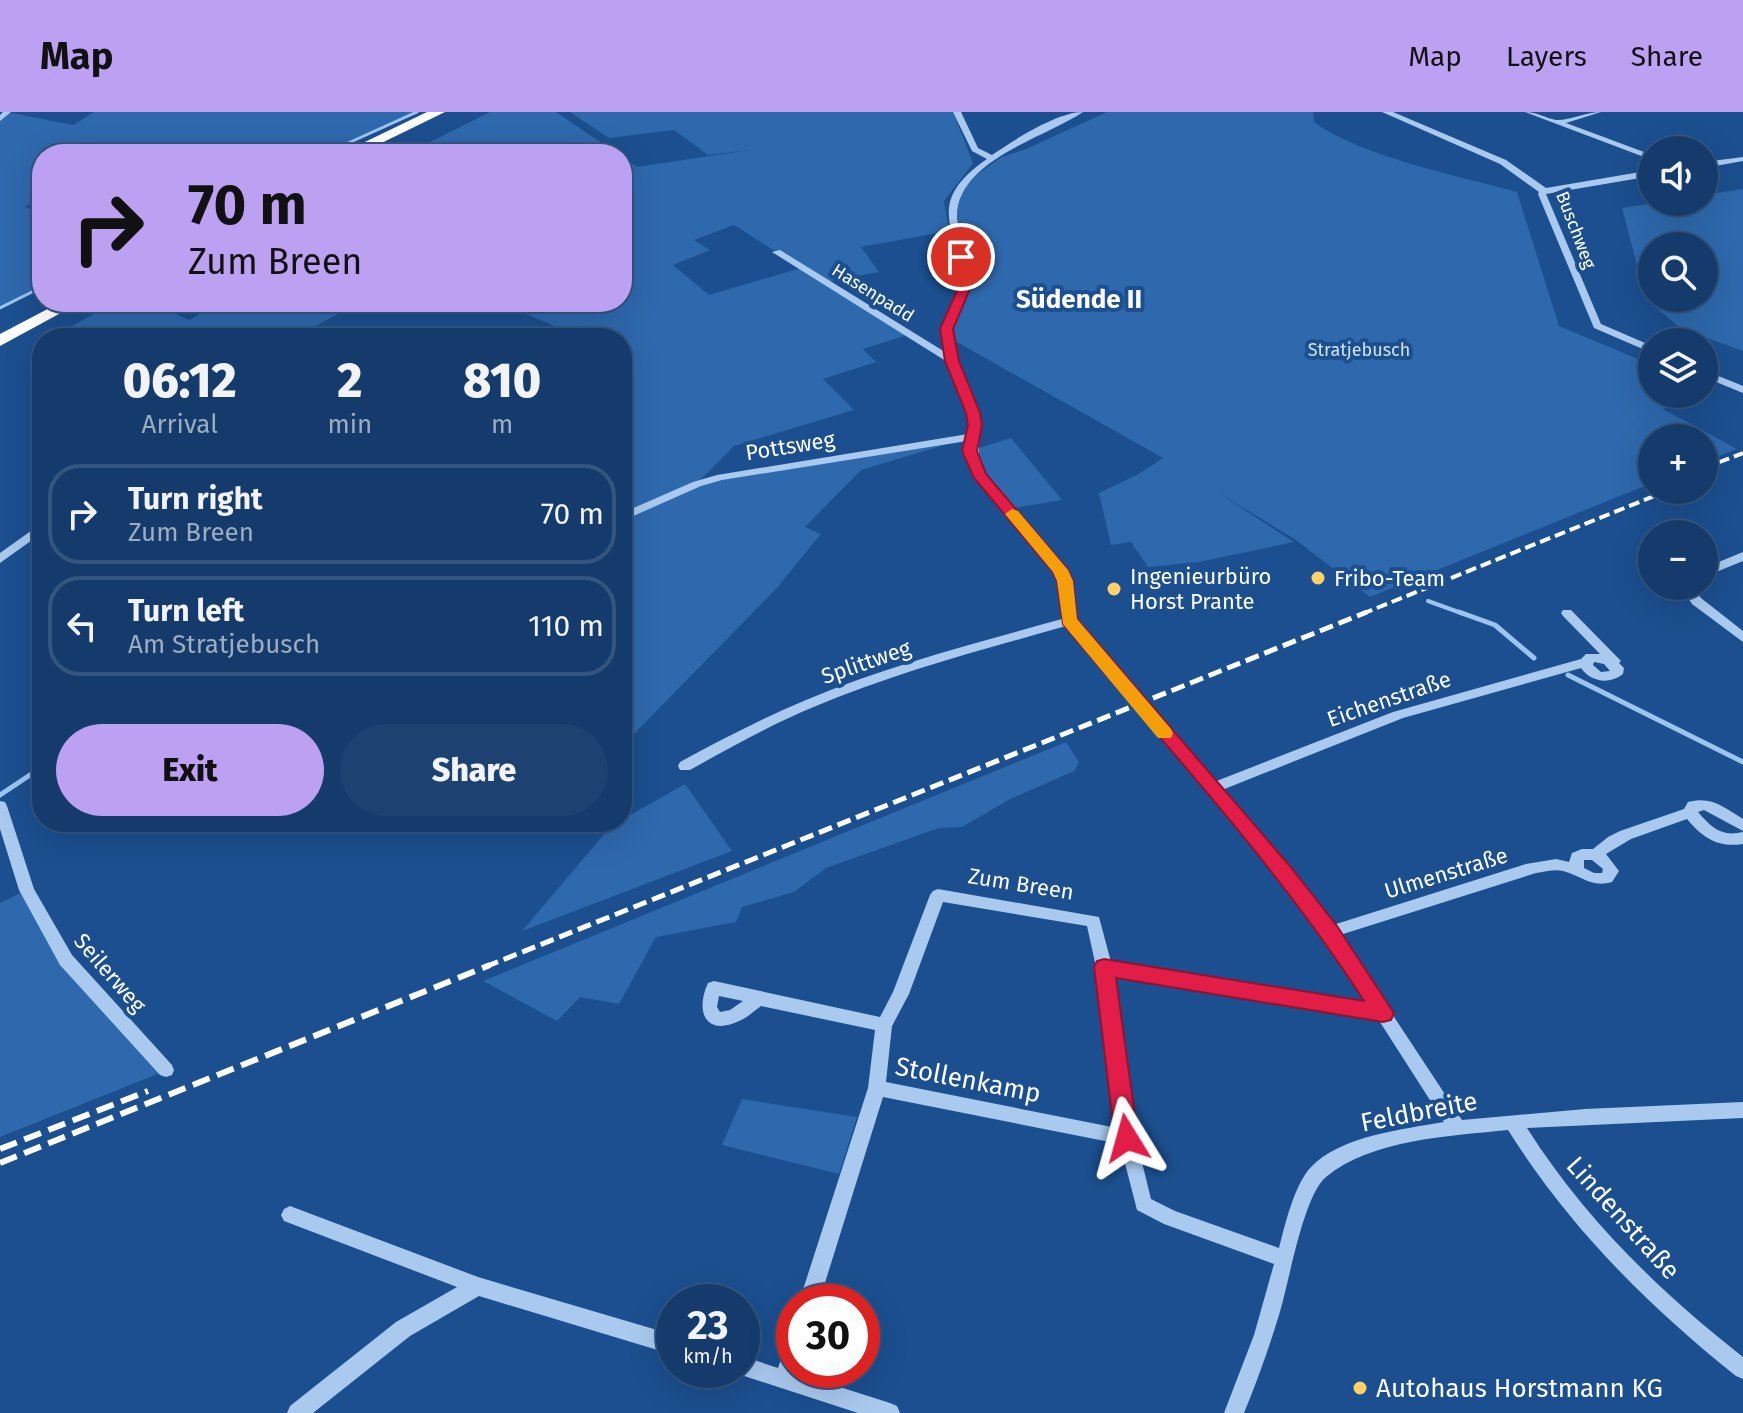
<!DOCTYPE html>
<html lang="en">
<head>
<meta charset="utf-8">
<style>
  :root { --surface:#143b6b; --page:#1d4271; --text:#f1f3f6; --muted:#9dadc1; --line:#33557e; --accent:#bca0f2 }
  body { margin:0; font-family:"Fira Sans",sans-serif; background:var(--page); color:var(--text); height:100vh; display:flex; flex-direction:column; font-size:30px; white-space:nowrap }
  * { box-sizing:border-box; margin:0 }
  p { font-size:26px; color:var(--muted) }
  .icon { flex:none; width:44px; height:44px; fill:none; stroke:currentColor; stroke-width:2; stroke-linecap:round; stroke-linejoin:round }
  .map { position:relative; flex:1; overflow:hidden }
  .drawer { position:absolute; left:32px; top:216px; width:600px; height:504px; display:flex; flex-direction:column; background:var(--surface); border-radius:32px; box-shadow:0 8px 32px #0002,0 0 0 2px var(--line) }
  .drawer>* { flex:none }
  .hud { position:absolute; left:32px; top:32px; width:600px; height:168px; border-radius:32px; box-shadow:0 8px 32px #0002,0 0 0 2px var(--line); background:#bca0f2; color:#111; overflow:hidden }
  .tools { position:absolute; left:1638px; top:24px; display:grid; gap:16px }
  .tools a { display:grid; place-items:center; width:80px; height:80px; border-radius:50%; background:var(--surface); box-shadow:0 8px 32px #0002,0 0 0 2px var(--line); font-size:40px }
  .speed { position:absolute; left:656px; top:1172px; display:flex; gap:16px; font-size:40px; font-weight:700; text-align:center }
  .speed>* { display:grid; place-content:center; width:104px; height:104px; border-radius:50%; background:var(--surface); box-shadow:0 8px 32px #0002,0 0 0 2px var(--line); line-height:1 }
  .speed small { font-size:20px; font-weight:400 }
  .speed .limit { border:12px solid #d22; background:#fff; color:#111 }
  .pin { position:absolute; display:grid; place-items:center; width:68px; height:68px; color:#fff; margin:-34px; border:4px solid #fff; border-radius:50%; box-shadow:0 2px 8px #0007 }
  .me { position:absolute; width:88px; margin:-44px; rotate:352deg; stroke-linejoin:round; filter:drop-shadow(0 0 6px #0008) }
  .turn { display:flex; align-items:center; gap:28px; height:168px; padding:0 24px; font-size:36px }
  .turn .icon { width:104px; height:104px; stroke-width:2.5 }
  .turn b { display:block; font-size:56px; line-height:68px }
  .eta { display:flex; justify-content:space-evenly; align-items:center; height:136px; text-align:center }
  .eta b { font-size:48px; font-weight:800; line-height:56px }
  .button { display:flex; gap:16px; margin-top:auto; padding:16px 24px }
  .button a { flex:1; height:92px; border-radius:48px; background:var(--accent); color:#111; font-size:32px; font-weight:800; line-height:92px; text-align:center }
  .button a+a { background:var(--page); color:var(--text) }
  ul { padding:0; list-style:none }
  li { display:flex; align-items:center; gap:24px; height:100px; margin:0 16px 12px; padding:0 8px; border:4px solid var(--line); border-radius:32px }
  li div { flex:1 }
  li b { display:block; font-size:30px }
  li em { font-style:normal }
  header { display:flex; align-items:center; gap:48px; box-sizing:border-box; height:112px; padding:0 40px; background:var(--accent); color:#111 }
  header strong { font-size:38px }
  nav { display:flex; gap:44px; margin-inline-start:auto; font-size:28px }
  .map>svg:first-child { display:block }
</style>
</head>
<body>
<header>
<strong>Map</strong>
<nav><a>Map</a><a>Layers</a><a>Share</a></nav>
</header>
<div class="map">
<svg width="1743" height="1301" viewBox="0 0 1743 1301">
  <rect width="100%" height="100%" fill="#1b4f8f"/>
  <g fill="#2e69ad" fill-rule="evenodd">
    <polygon points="7,0 73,13 94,0 417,0 323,42 42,42 42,84 25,95 42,101 42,175 0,196 0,7"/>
    <polygon points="490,0 556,0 618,42 406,42"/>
    <path d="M570,0H953L973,51L944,89L949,119L861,135L879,160L826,170L910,222L863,237L876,250L823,267L854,298L734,334L696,372L971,325L861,358L805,415L821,422L775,478L622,634V226H572L575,223L498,190H622V45L637,55L749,38L708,43L674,18L609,26ZM734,113L801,156L709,183L673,153L710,138L694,128Z"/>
    <path d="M1107,0H1313L1314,10C1362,45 1459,64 1517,80L1559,214L1652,253V282H1693L1663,297L1737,337L1704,350V326H1652V371L1370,485L1296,428L1214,378L1294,430L1199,450L1148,455L1131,430L1111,433L1099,381L1137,363L1163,346L948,225L950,204L966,172L952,101L963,72L1002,45L1026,37Z"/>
    <path d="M1743,77V239L1680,216L1646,187L1622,96L1661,90H1704V83ZM1652,134H1704V186H1652Z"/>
    <polygon points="116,190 150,190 189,208 223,190 360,190 294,226 283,226 277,220 230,226 181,226 183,219 173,226 50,226"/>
    <polygon points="1011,326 1062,388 1008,397 979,363 970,339"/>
    <polygon points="1066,630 1079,650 1074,659 1010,687 962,715 939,716 826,756 794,780 742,795 736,810 656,825 619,892 580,885 557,909 483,869"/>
    <polygon points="685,672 732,739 522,819 611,714"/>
    <polygon points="27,778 40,805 165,959 0,1025 0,791"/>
    <polygon points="742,987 857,1005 839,1062 722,1033"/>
  </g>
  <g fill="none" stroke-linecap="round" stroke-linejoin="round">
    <g stroke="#9cc4f0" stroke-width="3">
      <polyline points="324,42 417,0"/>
      <polyline points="0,196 42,175"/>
    </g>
    <polyline stroke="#9cc4f0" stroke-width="4" points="1428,489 1464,502"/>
    <g stroke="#9cc4f0" stroke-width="5">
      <polyline points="1459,500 1495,513 1534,546"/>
      <polyline points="1568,563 1743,650"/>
      <polyline points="0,683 42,655"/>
    </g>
    <g fill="#a9c9ee" fill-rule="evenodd">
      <polygon points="3,0 11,0 0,9 0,3"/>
      <path d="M953,0H961L978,36L992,43C1014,28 1057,0 1083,0C1045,26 954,49 957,107C960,128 973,152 970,174C968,190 952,201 952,219C952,249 973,273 978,301C982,320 976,338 981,356L1066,458L1071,469L1075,508L1214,670L1393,600L1581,547L1586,542H1600L1563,504L1561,501L1563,498H1571L1621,549L1619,551L1624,556L1623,562C1609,573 1591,570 1581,556L1403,606L1222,678L1333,813L1526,752L1556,747L1569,750L1572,741L1582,737H1593L1608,725L1620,719L1684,697L1688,690C1712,684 1723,695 1743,707V719L1704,698L1698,700C1712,716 1721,725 1743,720V732C1718,736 1703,726 1687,707L1631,727L1606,742L1619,759L1612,770C1591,776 1582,764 1563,759C1554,757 1545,760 1536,761L1340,823L1462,1008L1585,997L1743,990V1006L1527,1016C1584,1106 1659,1179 1743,1245V1267L1736,1264C1647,1193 1569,1115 1508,1018C1451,1024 1372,1027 1326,1065C1303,1084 1289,1171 1279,1203C1269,1236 1257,1269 1244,1301H1224L1254,1223L1274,1152L1164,1112L1137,1098L1120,1032L883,985L819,1190H799L868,976L875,918L761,894C754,899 747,906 739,909C705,925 695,899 708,871L714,869L880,905L893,880L930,783L933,779L938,777L1099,805L1111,850L1368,892L1324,824L1277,763L1066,514C982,538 897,560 816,594C772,612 731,635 690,658H680L678,654L680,650C721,628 763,606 806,588C889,553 976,531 1062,507L1059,469L1054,459L970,357L967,342V329L722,368L701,374L622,409V401L693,370L717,363L968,322L967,297L949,251L772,140L780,138L945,240C936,200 956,203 961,171C957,113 924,91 987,47L972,39ZM1594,550L1604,552L1610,559L1601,560L1593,553ZM1584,748H1592L1603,757L1602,761H1594L1584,756ZM943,790L1087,814L1096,855L1117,1016L886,970L892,914L909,882ZM1113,863L1378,907L1444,1010C1404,1017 1340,1024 1311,1055C1294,1073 1285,1113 1279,1136L1175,1099L1151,1087L1136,1026ZM719,884L743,889L730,898L720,900L717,895Z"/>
      <polygon points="1382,0 1393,0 1506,48 1546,76 1652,58 1652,64 1546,82 1601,212 1652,234 1652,241 1594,216 1538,82 1539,80 1500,52"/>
      <path d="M1525,0C1537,0 1545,6 1556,8C1568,9 1587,0 1601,0L1566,11L1652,43V48Z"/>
      <polygon points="1743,45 1743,49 1704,56 1704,50"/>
      <polygon points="1704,258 1743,274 1743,281 1704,265"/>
      <polygon points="42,411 42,421 0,451 0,441"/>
      <polygon points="1743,440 1743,449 1704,465 1704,456"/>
      <polygon points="1681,474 1693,474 1701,486 1743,519 1743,530 1692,492"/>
      <polygon points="0,689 5,690 7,694 34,777 72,843 172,953 174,958 172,963 166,965 160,963 60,853 19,778 0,717"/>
      <polygon points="290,1094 478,1165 674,1223 674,1243 479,1184 410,1224 313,1301 287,1301 290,1294 396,1210 457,1175 284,1109 281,1103 284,1097"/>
      <polygon points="794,1226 794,1258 797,1258 796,1261 890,1291 897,1294 900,1301 858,1301 735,1261 734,1258 742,1258 742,1244 778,1256 787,1229"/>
    </g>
    <g fill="#fff" fill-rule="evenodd">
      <polygon points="427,0 445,0 359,42 340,42"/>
      <polygon points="61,190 81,190 0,234 0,222"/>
    </g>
    <g stroke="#fff" stroke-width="4" stroke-dasharray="11 5" stroke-linecap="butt">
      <polyline points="1704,356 1743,341"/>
      <polyline points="1362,502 1669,378"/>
    </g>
    <polyline stroke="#fff" stroke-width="5" stroke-dasharray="14 6" stroke-linecap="butt" points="485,855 1367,500"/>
    <g stroke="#fff" stroke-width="6" stroke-dasharray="18 8" stroke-linecap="butt">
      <polyline points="0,1037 148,979"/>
      <polyline points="0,1051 490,853"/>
    </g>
  </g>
  <path fill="#e11d48" stroke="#92132f" stroke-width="2" d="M961,142L967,145L972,172L953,217L959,249L980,301L982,313L977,339L986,362L1068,458L1073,469L1077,507L1289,753L1337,814L1394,901L1391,908L1383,910L1116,866L1138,1026L1135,1033L1127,1036L1119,1033L1115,1026L1094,855L1097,849L1104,847L1364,889C1277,754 1167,635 1063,512L1057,469L1053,460L974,366L962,339L968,313L966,301L945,249L940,217L960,172L955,145Z"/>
  <polygon fill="#f59e0b" points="1012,397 1018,399 1068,458 1073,469 1077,507 1171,617 1173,621 1171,626 1158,626 1063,512 1057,469 1053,460 1005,402"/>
  <g fill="#ffd166" stroke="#1b4f8f" stroke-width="3">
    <circle cx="1318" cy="466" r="8"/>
    <circle cx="1114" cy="477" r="8"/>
    <circle cx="1360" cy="1276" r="8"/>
  </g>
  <g text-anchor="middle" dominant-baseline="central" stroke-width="8" stroke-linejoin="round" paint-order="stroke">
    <g font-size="18" fill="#fff" stroke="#1b4f8f">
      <text transform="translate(1576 118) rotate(69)">Buschweg</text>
      <text transform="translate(873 181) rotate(32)">Hasenpadd</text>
    </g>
    <g font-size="18" fill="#cfe3fa" stroke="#1b4f8f">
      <text x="1359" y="238">Stratjebusch</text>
    </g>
    <g font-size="22" fill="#fff" stroke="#1b4f8f">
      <text transform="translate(790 334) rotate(-9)">Pottsweg</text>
      <text transform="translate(866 550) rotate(-19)">Splittweg</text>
      <text transform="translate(1389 587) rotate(-19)">Eichenstraße</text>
      <text transform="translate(1446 761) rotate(-17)">Ulmenstraße</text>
      <text transform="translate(1021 772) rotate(9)">Zum Breen</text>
      <text transform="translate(110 861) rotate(49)">Seilerweg</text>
    </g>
    <g font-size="22" fill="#fff" stroke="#1b4f8f" text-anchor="start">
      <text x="1130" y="464">Ingenieurbüro<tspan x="1130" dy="25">Horst Prante</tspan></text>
      <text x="1334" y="466">Fribo-Team</text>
    </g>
    <g font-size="26" font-weight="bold" fill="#fff" stroke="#1b4f8f">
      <text x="1079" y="187">Südende II</text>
    </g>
    <g font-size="26" fill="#fff" stroke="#1b4f8f">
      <text transform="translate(968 968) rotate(11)">Stollenkamp</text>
      <text transform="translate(1419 1000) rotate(-11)">Feldbreite</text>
      <text transform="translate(1623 1106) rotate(48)">Lindenstraße</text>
    </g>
    <g font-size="26" fill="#fff" stroke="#1b4f8f" text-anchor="start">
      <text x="1376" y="1276">Autohaus Horstmann KG</text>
    </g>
  </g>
</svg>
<div class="tools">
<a><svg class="icon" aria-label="sound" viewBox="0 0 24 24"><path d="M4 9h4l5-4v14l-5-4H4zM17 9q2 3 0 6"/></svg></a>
<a><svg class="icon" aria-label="search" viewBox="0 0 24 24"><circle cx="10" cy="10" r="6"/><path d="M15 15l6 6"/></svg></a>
<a><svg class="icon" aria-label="layers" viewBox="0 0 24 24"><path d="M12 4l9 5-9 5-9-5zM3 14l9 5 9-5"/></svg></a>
<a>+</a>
<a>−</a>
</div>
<div class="speed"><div>23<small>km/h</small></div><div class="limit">30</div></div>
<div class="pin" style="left:961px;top:145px;background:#d93025"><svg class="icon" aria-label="arrive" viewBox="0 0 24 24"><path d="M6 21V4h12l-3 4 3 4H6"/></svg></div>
<svg class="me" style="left:1127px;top:1026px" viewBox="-20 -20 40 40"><path d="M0-17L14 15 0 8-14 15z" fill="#e11d48" stroke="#fff" stroke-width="4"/></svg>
<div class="hud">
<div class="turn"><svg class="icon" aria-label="right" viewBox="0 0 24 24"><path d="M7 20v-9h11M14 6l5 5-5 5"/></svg><div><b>70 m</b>Zum Breen</div></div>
</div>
<section class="drawer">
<div class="eta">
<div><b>06:12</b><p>Arrival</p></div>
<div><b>2</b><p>min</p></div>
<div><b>810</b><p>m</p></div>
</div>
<ul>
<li><svg class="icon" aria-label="right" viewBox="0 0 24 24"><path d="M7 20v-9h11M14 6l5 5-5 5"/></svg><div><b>Turn right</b><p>Zum Breen</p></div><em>70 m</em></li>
<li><svg class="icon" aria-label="left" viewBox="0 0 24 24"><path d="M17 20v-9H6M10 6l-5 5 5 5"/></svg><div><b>Turn left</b><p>Am Stratjebusch</p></div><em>110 m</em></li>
</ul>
<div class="button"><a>Exit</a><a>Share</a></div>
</section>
</div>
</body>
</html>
